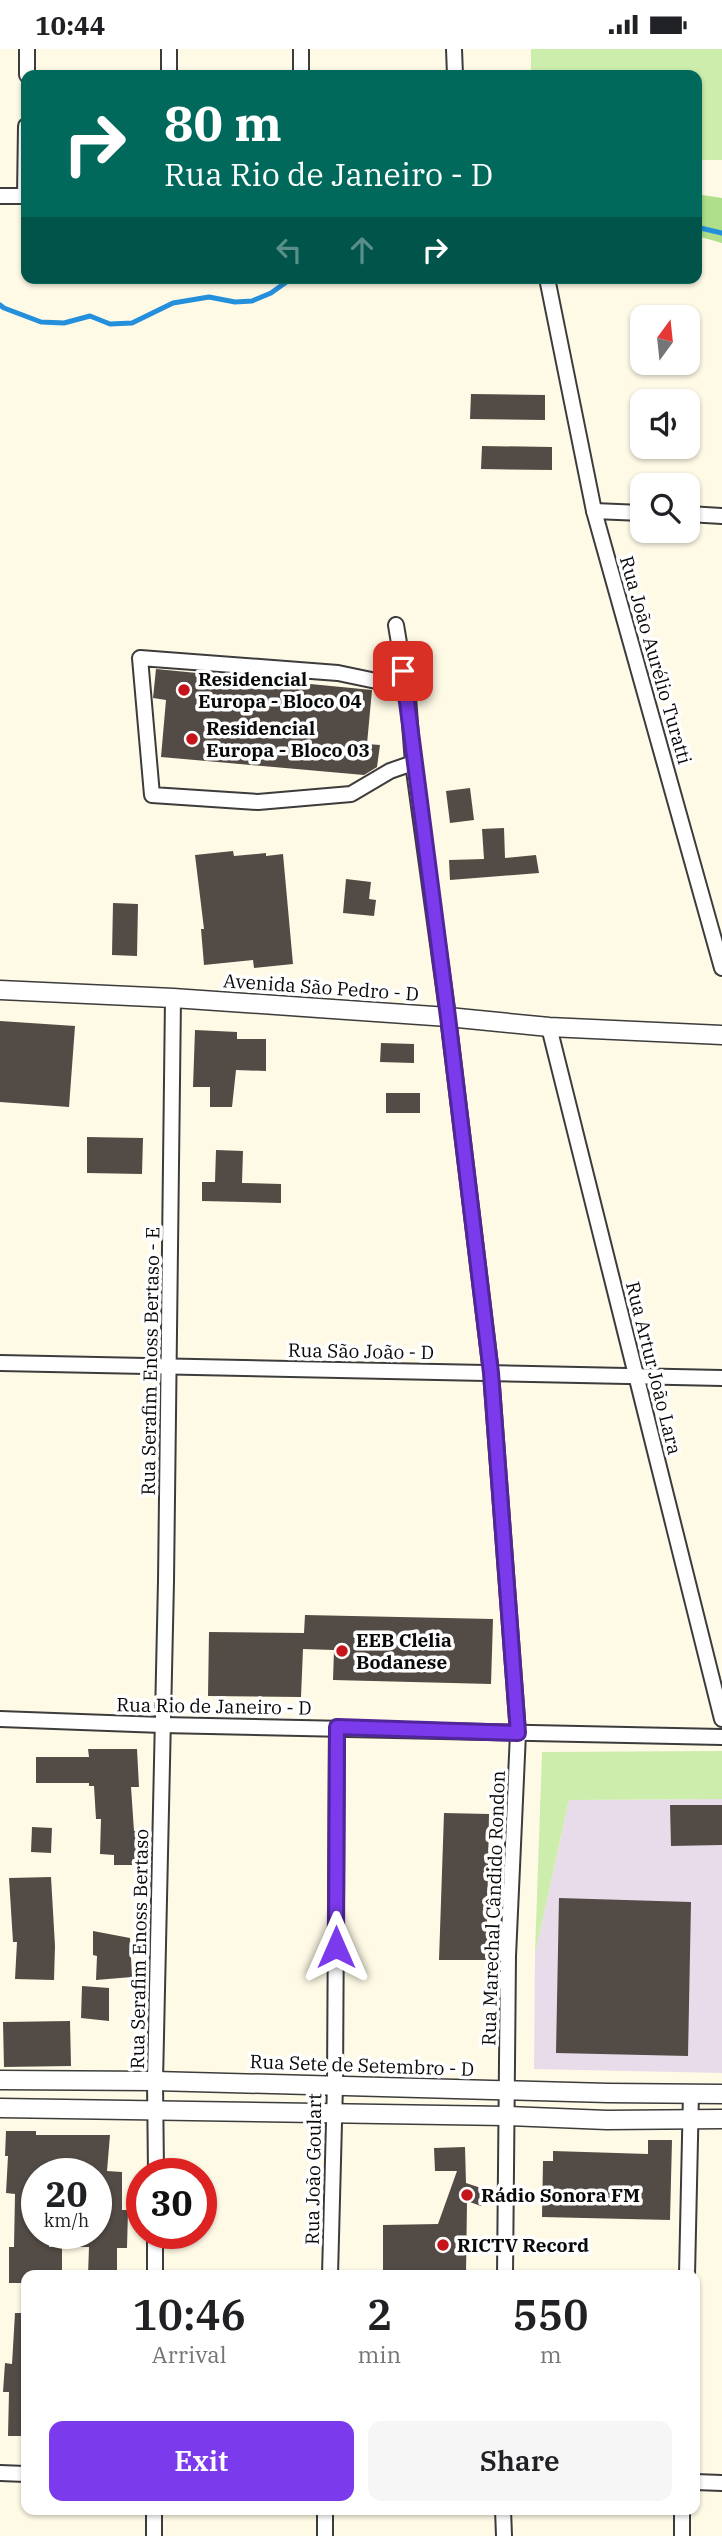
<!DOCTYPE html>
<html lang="en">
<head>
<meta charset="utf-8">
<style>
  :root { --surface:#fff; --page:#f6f6f6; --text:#202124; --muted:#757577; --accent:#7c3aed }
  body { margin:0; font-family:"IBM Plex Serif",serif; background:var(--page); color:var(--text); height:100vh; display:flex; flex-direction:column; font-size:26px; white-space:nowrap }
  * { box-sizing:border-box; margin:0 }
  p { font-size:23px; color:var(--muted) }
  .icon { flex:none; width:38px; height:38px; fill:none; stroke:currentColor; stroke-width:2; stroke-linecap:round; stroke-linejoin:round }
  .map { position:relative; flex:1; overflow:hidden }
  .panel { position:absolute; left:21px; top:2221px; width:679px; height:245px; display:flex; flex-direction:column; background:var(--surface); border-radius:14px; box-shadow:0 2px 5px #0004 }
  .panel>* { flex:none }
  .top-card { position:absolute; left:21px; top:21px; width:681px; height:214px; border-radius:14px; box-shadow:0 2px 5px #0004; background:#00695c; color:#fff; overflow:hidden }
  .needle { width:46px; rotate:15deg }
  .controls { position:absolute; left:630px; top:256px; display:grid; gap:14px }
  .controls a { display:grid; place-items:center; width:70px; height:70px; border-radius:14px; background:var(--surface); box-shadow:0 2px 5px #0004; font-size:35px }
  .speed { position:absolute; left:21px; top:2109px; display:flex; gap:14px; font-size:35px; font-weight:700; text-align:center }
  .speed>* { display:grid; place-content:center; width:91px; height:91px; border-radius:50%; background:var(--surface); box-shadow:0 2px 5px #0004; line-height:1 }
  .speed small { font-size:18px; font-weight:400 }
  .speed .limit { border:10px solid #d22; background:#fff; color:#111 }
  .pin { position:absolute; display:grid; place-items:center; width:60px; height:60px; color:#fff; margin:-30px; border-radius:14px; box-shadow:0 4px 10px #0006 }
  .me { position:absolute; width:77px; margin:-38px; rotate:0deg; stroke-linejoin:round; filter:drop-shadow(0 0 5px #0008) }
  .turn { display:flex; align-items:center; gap:24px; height:147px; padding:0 28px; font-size:32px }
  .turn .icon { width:91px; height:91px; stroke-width:2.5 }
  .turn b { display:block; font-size:49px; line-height:60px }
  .lanes { display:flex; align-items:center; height:66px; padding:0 28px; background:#0003; justify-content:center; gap:35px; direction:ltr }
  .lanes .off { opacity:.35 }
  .eta { display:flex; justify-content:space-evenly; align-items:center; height:119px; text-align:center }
  .eta b { font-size:42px; font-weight:600; line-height:49px }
  .cta { display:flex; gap:14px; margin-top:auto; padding:14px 28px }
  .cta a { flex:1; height:80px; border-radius:14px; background:var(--accent); color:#fff; font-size:28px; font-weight:600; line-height:80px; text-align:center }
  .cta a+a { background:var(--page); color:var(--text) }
  .status { display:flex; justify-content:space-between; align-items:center; height:49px; padding:0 35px; background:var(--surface); direction:ltr }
  .status svg { height:19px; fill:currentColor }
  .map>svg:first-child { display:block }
</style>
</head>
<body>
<div class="status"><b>10:44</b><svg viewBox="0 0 49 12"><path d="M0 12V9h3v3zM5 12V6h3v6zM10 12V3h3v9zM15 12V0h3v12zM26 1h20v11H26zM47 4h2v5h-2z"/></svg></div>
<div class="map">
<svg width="722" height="2487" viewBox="0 0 722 2487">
  <rect width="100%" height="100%" fill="#fffae6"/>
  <polygon fill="#e9dcea" points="722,1750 722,2024 534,2020 535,1905 569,1751"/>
  <g fill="#ccedac">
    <polygon points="531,0 722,0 722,111 697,111 696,26 531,26"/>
    <polygon points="722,1702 722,1750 569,1751 535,1905 542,1703"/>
  </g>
  <polygon fill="#afdf8a" points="696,145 722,149 722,194 697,187"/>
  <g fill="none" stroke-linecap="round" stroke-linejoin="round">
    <g stroke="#248fdb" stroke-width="5">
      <polyline points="696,178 722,184"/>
      <polyline points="0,256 4,259 41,273 64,274 90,267 110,275 132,274 173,254 209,248 235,253 252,252 271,244 292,229"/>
    </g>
  </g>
  <g fill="#534b45">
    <polygon points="471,345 545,346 545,371 470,370"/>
    <polygon points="482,397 552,398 552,421 481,420"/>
    <polygon points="156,620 372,641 367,695 380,696 377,718 364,726 161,708 166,651 153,649"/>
    <polygon points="470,739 474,771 450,774 446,742"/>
    <polygon points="504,779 505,809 536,806 539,824 450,831 449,811 484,810 482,780"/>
    <polygon points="233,802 234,807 266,804 266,807 283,805 293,915 254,919 253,911 204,916 201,880 204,880 195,806"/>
    <polygon points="346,830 371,833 369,850 376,851 374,867 343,864"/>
    <polygon points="113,854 138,855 137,907 112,906"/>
    <polygon points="0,972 75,977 69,1058 0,1053"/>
    <polygon points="195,981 237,983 237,990 266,990 266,1022 236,1021 232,1058 210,1058 210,1038 193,1038"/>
    <polygon points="381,994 414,995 414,1014 380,1013"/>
    <rect x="386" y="1044" width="34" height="20"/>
    <polygon points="87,1088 143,1089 142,1125 87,1124"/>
    <polygon points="216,1101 243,1102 242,1134 281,1135 281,1154 202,1152 202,1133 215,1133"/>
    <polygon points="305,1566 493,1570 491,1635 333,1631 334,1601 303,1600 301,1648 208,1647 209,1583 304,1584"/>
    <polygon points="88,1700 137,1700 139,1738 131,1738 134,1782 139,1782 139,1816 114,1816 114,1806 100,1805 101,1770 96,1770 94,1737 89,1737 89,1734 36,1734 36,1708 89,1708"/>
    <polygon points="670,1756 722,1756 722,1796 671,1797"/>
    <polygon points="444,1764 489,1765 487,1874 494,1874 494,1896 486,1896 486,1911 439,1911"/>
    <polygon points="32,1778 52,1779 51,1804 31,1803"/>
    <polygon points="51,1828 55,1897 54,1931 15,1930 17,1893 13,1893 9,1829"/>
    <polygon points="559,1849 691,1853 688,2007 556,2004"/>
    <polygon points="93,1882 130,1889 132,1928 96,1931 97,1907 93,1906"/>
    <polygon points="82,1937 109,1939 109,1972 81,1969"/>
    <polygon points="70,1972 71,2017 4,2018 3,1973"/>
    <polygon points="6,2082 36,2082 36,2086 110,2086 107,2122 122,2123 122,2161 128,2161 127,2199 117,2199 117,2226 88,2226 89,2198 79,2198 79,2184 96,2184 96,2124 86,2124 86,2117 40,2117 41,2124 37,2124 37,2184 49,2184 49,2198 62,2198 62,2226 26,2226 26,2234 9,2234 9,2198 14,2198 15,2145 6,2144 8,2107 5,2107"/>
    <polygon points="648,2091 672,2091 670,2171 542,2168 543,2112 553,2112 553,2102 648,2105"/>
    <polygon points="465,2098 466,2134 487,2141 481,2157 467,2152 466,2226 383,2226 383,2176 438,2175 457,2122 435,2122 434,2099"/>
    <polygon points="15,2264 26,2264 26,2387 8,2387 9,2343 3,2343 5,2314 12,2315"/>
  </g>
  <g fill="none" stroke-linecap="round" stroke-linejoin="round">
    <defs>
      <g id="minor">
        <polyline points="454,0 455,26"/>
        <polyline points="27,26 27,0"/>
        <polyline points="169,26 169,0"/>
        <polyline points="301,26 301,0"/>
        <polyline points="0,147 26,147"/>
        <polyline points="25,147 26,77"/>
        <polyline points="547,229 594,462 722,919"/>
        <polyline points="594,462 642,464"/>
        <polyline points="688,465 722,467"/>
        <polyline points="396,576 408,648 413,714 448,968 491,1324 518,1684 508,1907 505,2226"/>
        <polyline points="408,648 381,633 338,624 140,609 152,746 258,753 351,745 390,722 413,714"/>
        <polyline points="549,978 722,1670"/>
        <polyline points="0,1314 722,1329"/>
        <polyline points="0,1670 162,1676 722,1688"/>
        <polyline points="156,2124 155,2032 166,1532 173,949"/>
        <polyline points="155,2226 155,2184"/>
        <polyline points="330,2226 335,2035 337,1678"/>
        <polyline points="687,2226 691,2044"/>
        <polyline points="0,2424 26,2425"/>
        <polyline points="695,2433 722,2434"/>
        <polyline points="503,2460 504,2487"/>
        <polyline points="154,2487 154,2460"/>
        <polyline points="325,2487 325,2460"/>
        <polyline points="682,2487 682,2460"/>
      </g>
      <g id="tertiary">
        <polyline points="0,941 173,949 448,968 549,978 722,986"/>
        <polyline points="0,2031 155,2032 608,2044 722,2045"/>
        <polyline points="0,2059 506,2067 607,2071 722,2070"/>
      </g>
    </defs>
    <use href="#minor" stroke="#3c3c3c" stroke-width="18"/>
    <use href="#tertiary" stroke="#3c3c3c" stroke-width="21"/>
    <use href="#minor" stroke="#fff" stroke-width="14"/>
    <use href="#tertiary" stroke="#fff" stroke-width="18"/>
  </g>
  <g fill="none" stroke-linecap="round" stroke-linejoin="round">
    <defs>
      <polyline id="route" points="336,1898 337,1678 518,1684 491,1324 448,968 403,622"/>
    </defs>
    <use href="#route" stroke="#51269a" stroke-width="18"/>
    <use href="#route" stroke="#7c3aed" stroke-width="12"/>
  </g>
  <g fill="#c5151b" stroke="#fff" stroke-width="2.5">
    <circle cx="184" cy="641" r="7"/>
    <circle cx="192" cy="690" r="7"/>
    <circle cx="342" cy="1602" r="7"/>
    <circle cx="467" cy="2146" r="7"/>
    <circle cx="443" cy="2196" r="7"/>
  </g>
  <g text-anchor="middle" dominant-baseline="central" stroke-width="7" stroke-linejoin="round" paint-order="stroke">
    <g font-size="19" fill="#090909" stroke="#fff">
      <text transform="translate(656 611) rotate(74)">Rua João Aurélio Turatti</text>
      <text transform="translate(321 938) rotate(4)">Avenida São Pedro - D</text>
      <text transform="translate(361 1302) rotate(1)">Rua São João - D</text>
      <text transform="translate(150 1312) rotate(-89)">Rua Serafim Enoss Bertaso - E</text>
      <text transform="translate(654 1319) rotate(76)">Rua Artur João Lara</text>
      <text transform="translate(214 1657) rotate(1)">Rua Rio de Janeiro - D</text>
      <text transform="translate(493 1859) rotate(-88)">Rua Marechal Cândido Rondon</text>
      <text transform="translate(139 1900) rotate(-89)">Rua Serafim Enoss Bertaso</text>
      <text transform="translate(362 2016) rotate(2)">Rua Sete de Setembro - D</text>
      <text transform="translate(313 2120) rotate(-89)">Rua João Goulart</text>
    </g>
    <g font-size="19" font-weight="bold" fill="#090909" stroke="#fff" text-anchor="start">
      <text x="198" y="630">Residencial<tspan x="198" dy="22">Europa - Bloco 04</tspan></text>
      <text x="206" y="679">Residencial<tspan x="206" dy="22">Europa - Bloco 03</tspan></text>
      <text x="356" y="1591">EEB Clelia<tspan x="356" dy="22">Bodanese</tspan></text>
      <text x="481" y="2146">Rádio Sonora FM</text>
      <text x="457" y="2196">RICTV Record</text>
    </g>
  </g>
</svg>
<div class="controls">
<a><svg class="needle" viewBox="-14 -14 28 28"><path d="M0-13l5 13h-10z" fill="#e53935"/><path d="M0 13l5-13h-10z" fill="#757577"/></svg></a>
<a><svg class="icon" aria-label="sound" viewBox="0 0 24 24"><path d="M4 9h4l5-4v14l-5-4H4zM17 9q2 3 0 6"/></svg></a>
<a><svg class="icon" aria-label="search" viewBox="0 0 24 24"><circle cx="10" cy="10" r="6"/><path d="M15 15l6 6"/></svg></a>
</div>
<div class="speed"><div>20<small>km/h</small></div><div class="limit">30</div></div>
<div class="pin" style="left:403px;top:622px;background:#d93025"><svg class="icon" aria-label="arrive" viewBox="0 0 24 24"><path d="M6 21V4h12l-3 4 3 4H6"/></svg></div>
<svg class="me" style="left:336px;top:1898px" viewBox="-20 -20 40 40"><path d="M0-17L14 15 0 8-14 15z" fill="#7c3aed" stroke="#fff" stroke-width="4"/></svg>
<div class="top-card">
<div class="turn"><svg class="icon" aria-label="right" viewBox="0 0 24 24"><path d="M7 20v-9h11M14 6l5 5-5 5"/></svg><div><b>80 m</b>Rua Rio de Janeiro - D</div></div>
<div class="lanes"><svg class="icon off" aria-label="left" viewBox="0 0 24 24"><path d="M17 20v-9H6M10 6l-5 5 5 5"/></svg><svg class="icon off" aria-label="ahead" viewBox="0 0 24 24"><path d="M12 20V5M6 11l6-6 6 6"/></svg><svg class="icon" aria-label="right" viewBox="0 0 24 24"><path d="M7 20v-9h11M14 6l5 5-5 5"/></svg></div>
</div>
<section class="panel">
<div class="eta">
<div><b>10:46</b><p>Arrival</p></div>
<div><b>2</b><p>min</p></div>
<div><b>550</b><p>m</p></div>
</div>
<div class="cta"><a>Exit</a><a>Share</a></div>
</section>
</div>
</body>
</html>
